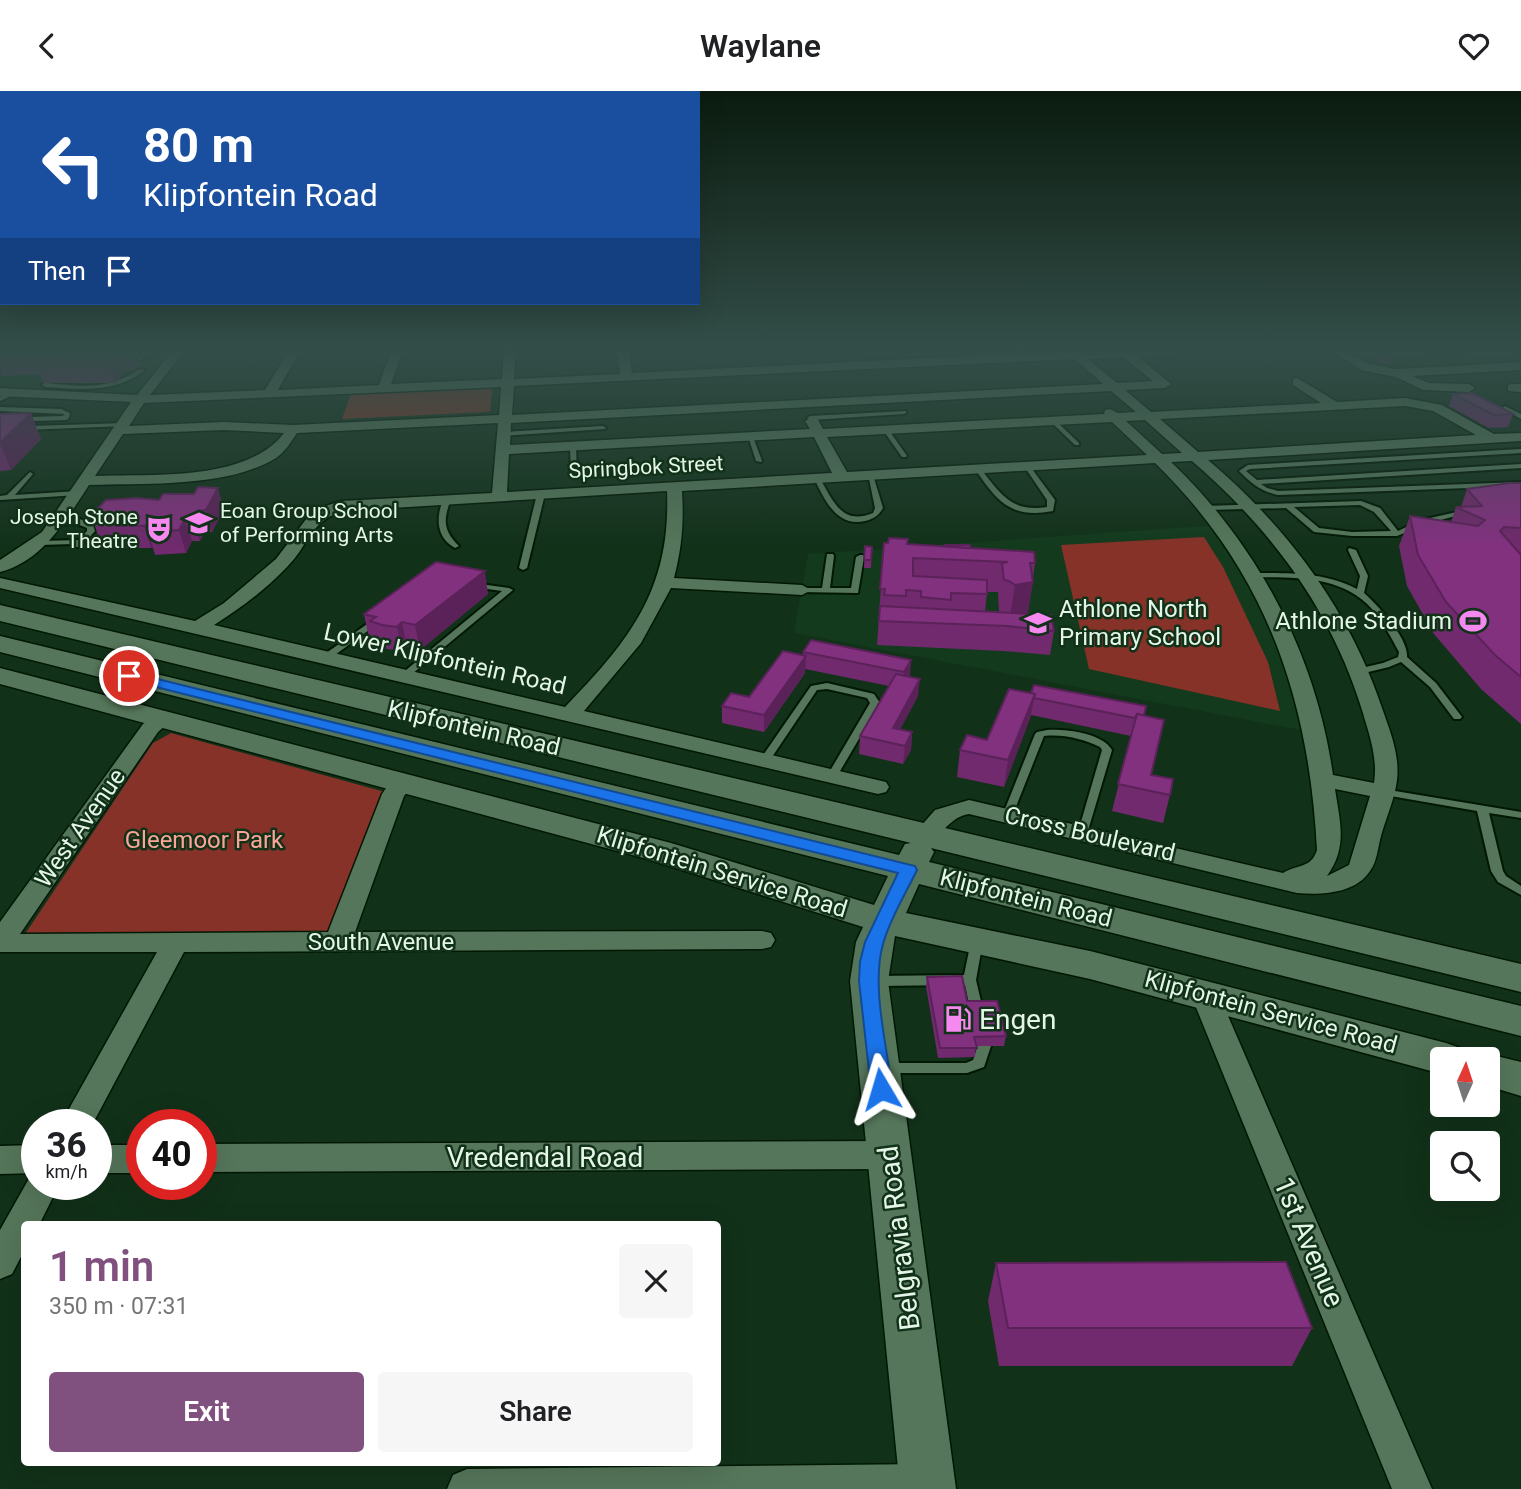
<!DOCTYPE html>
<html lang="en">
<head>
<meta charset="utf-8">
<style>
  :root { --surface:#fff; --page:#f6f6f6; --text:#202124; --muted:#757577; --accent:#80507f }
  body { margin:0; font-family:Roboto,sans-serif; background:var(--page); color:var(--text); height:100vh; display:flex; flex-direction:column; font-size:26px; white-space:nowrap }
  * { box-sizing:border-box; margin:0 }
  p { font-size:23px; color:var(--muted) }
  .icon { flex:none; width:38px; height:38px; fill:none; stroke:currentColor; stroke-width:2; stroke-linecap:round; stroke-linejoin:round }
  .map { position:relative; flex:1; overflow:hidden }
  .sheet { position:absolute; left:21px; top:1130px; width:700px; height:245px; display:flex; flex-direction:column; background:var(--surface); border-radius:7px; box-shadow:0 7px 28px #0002 }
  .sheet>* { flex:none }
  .top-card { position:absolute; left:0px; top:0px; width:700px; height:214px; box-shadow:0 7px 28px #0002; background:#1a4fa0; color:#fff; overflow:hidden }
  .needle { width:46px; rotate:3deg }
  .controls { position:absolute; left:1430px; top:956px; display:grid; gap:14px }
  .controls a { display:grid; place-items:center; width:70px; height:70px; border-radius:7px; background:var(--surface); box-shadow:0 7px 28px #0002; font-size:35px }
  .speed { position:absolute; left:21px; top:1018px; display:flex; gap:14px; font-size:35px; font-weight:700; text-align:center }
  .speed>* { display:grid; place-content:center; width:91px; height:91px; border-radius:50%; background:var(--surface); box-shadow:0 7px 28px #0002; line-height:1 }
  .speed small { font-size:18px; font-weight:400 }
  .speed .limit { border:10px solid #d22; background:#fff; color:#111 }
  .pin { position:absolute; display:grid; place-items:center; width:60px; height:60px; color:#fff; margin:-30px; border:4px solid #fff; border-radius:50%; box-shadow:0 2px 7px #0007 }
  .me { position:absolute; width:77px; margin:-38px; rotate:353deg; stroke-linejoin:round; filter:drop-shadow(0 0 5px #0008) }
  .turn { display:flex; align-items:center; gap:24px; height:147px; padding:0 28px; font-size:32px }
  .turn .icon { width:91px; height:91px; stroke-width:2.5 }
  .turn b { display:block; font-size:49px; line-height:60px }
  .then { display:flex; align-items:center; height:66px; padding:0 28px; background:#0003; gap:14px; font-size:26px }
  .round { display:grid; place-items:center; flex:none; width:74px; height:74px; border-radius:7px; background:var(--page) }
  .headline { display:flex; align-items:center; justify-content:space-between; height:119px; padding:0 28px }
  h1 { font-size:42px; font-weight:600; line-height:52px; color:var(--accent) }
  .cta { display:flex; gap:14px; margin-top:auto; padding:14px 28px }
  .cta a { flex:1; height:80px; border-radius:7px; background:var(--accent); color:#fff; font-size:28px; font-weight:600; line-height:80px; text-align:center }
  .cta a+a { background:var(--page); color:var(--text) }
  header { display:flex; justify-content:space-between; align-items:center; height:91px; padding:0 28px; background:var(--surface); font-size:32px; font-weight:600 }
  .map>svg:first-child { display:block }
</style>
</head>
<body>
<header><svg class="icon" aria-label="back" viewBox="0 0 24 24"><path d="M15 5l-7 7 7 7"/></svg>Waylane<svg class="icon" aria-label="heart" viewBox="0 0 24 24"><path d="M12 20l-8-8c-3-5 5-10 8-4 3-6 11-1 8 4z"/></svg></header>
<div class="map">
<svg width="1521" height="1398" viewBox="0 0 1521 1398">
  <rect width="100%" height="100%" fill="#123119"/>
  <g fill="#133a1d">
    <polygon points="0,260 178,260 140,308 0,301"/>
    <polygon points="1352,260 1521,260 1521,270 1398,276 1392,273 1376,274"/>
    <polygon points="1220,434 1240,462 1317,642 794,542 808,463"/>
  </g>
  <g fill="#873228">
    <polygon points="486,297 492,299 490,320 485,321 342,328 351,303"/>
    <polygon points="1204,446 1223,476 1268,571 1280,620 1089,578 1061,454"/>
    <polygon points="171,642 385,701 331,844 25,843 153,652"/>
  </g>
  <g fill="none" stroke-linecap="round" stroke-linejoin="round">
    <defs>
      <g id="lane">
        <polygon points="144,260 150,260 140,269 127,274 124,272 136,267"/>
        <path d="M140,278L145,279C115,303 81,298 45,296L42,294L45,292C83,295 106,300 140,278Z"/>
        <polygon points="13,300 16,302 15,303 0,310 0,306"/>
        <polygon points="1505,315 1521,323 1521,328 1503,318 1502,317"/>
        <polygon points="0,316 61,318 70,322 69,327 66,329 0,331 0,327 63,325 64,323 0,320"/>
        <polygon points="906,320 906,322 904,323 810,329 807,327 810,325"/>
        <polygon points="1051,329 1055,329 1079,352 1079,354 1075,354 1051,331"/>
        <polygon points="126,332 126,334 124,335 0,340 0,336"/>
        <polygon points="603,335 606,337 605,338 502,345 499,343 502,341"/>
        <polygon points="884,338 888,338 907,365 906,366 902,366 883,339"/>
        <polygon points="748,345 753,346 762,370 761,371 756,370"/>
        <polygon points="573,353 576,355 577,384 574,386 571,384 570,355"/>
        <path d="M1521,358V362L1250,378L1246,380L1257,389L1521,373V377L1261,393L1267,397L1278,400L1521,391V395L1278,404C1260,400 1251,392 1239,380L1248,374Z"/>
        <path d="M1027,373L1029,374L1055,409L1053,420C1010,428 997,410 975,378L980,377C1000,402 1011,422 1047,416V409L1024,375Z"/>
        <polygon points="30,381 33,383 15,404 78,400 82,402 78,404 0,409 0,405 7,404"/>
        <path d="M868,383L873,384L883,417C879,424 874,428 865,430C837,437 824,408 814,387L819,386C833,409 841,435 873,422L875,417Z"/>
        <polygon points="541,401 545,403 527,477 523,479 519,477 537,403"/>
        <path d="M444,406L451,408C443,429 443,439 459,455L455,457C435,446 436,425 444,406Z"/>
        <path d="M1361,410L1380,417L1398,440L1421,429L1466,419L1470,421L1426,433L1397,445H1352L1314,441L1286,417L1206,419L1202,417L1206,415ZM1360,414L1374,421L1391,440L1352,441L1319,437L1294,416Z"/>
        <path d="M80,428L93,434L95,440L81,456H75V453L39,454L35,452L39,450L79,449L87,440V437C72,429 65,437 54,431L58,429Z"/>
        <path d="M1349,457L1356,459L1368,485L1364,502C1377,513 1409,548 1407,566L1436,592L1462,626L1460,628H1454L1430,596L1401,571L1389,576L1360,583L1357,582L1355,580L1357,578L1383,572L1398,566L1399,561C1391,546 1383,531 1372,518C1342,484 1295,487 1253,486L1249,484L1253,482C1288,482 1325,481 1357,498L1360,485L1348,459Z"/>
        <polygon points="827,463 833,463 834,465 830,497 851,497 856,466 860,464 863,464 864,466 858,502 799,501 798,499 802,497 822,497"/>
        <polygon points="473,492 509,497 513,499 406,588 400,588 398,586 400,584 502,500 473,496"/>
        <polygon points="377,526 381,529 380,531 328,569 322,569 322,565"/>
        <polygon points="827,592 874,603 880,612 836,687 828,687 827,685 870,612 867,607 827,598 817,599 768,672 760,672 759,670 811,595"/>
        <path d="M1047,639C1066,638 1102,642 1112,659L1087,743H1079L1078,741L1102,659L1100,656C1083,648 1064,643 1044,645L1013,723L1008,726L1003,723L1035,643L1037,641Z"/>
        <polygon points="1383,698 1521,721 1521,727 1489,722 1503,780 1506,785 1521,795 1521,804 1498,791 1491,780 1477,720 1379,703 1378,701"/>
        <polygon points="977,846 981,847 983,850 976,889 983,919 981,922 976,924 971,922 965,894 875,895 870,893 869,890 870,887 875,885 964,884 971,850 973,847"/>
        <polygon points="984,950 989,951 991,955 984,976 967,982 885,982 880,981 878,977 880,973 885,972 966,972 973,969 979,951"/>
      </g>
      <g id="street">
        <path d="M172,260H184L150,304L265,299L288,260H300L278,299L379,294L391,260H403L391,293L502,288L504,260H516L514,288L620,283L617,260H629L632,282L1066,260H1179L1173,263L1137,265L1171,293L1165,297L1125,299L1151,321L1321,312L1293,294V288L1297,287L1337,311L1405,307L1442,314L1494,343L1521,342V350L1208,369C1287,436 1349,518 1382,617C1390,640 1400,664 1397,689C1395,707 1386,727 1381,745C1378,756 1377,771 1370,780C1355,803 1321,804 1297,802L969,723C946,726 939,755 917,749L913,744L935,719L969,709L1283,782C1297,773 1311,778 1317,759C1309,607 1266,480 1155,372L682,400C684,430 682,457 674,487L802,494L811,499L802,504L671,497L641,552L584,620L886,691L889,696L886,701L878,703L0,497V487L195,530L224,512L276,468L313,419L341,410L492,402L498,332L297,342C291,351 285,361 276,367C227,397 146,392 89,394C66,429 43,470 0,481V469L42,441L131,311L0,305V297L137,304ZM1123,266L1153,290L1117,292L1088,268ZM1075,268L1103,293L512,324L514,295ZM501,296L499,324L293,334L224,331L129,335L144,312ZM1111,300L1136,321L1118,322L1110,318L1105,319L1104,323L823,338L817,327L812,326L805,330L810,338L510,354L511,332ZM1405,315L1433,320L1476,344L1198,361L1160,328ZM1145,329L1182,362L1162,363L1126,330ZM1112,331L1147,364L847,381L827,346ZM224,339L284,342C247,391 151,383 95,385L123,343ZM814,346L832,382L507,401L509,363ZM1192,370C1271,438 1331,518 1362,619C1369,643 1378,667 1374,692L1333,684C1316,564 1258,454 1171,371ZM667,400C671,498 630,549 565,616L214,534C240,518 266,498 287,476C309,454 310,430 343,420ZM1335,698L1370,705L1349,774L1327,785C1348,756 1340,731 1335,698Z"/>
        <polygon points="1332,260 1346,260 1369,273 1396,278 1521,271 1521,279 1412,285 1429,292 1469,293 1475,297 1469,301 1423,299 1396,286 1361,279"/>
        <polygon points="1512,293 1521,293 1521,301 1508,300 1508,294"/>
        <path d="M163,622L170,624L173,628L158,641L20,843L328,841L382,703C390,691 398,684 412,687L415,692L404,705L355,841L762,840L771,842L775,849L771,856L762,858L184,861L92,1034H60L157,861H0V831L143,633Z"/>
        <polygon points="1205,894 1215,897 1219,904 1432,1398 1392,1398 1191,904 1195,897"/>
        <polygon points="889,1050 900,1054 905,1064 900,1074 889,1078 201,1081 201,1053"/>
        <polygon points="37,1054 37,1082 0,1083 0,1055"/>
        <rect x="96" y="1054" width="46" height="28"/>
        <polygon points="37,1082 37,1094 59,1094 39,1134 24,1134 24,1160 12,1183 0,1188 0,1139 31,1084"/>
        <polygon points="927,1373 941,1379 947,1393 945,1398 447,1398 453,1384 467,1378"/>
      </g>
      <g id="secondary">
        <polygon points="0,514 1521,873 1521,901 931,757 934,761 929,771 1521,915 1521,945 919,793 906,822 1090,860 1446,952 1460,957 1466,968 1442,968 1442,983 1090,888 895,845 888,890 956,1398 900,1398 850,890 856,851 863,836 647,768 0,593 0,577 671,752 874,814 888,785 0,561 0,545 899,764 905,753 911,752 0,530"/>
        <polygon points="1488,963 1521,971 1521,1005 1488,995 1488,968 1473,968"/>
      </g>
    </defs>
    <use href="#lane" stroke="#001804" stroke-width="4"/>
    <use href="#street" stroke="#001804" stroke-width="3"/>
    <use href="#secondary" stroke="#001804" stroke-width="3"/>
    <use href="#lane" fill="#55765a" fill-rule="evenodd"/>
    <use href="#street" fill="#55765a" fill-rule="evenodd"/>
    <use href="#secondary" fill="#55765a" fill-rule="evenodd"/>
  </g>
  <g fill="#702a6d" fill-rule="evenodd">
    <polygon points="0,260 136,260 140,273 135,279 121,280 122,284 116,292 43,292 40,283 2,285 0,278"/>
    <polygon points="1360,260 1458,260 1388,263 1393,266 1391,272 1382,273"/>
    <polygon points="1465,260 1513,260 1511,265 1482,268"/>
    <polygon points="1453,303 1513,323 1508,336 1489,337 1449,315"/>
    <polygon points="0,323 41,348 11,379 0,380"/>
    <polygon points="1521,392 1521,633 1481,598 1434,543 1407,495 1399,455 1410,425 1451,431 1456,416 1461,416 1467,398"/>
    <polygon points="224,418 212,441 204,442 200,450 192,450 186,462 155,464 153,457 121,457 118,450 100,450 91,424"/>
    <path d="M884,452L970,457L1035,472L1028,522L1026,523L1054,540L1050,564L1003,560L877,554ZM987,501H998L999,521L1006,522L985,521Z"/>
    <polygon points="865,455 872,456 871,477 864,477"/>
    <polygon points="488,503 420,559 407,556 402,560 387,558 376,554 375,549 369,548 364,523"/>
    <polygon points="803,561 911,569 909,586 918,605 900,638 912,641 911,659 903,673 859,663 860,645 889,595 805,578 805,582 764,641 722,632 722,615 749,606 803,564"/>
    <polygon points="1009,598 1144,625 1151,684 1170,704 1163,732 1112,720 1131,645 1031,624 1004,696 957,686 960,659 987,649"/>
    <polygon points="927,886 967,910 1006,945 1004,955 976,955 975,966 938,967 926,895"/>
    <polygon points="996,1172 1312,1237 1292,1275 999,1275 988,1210"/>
  </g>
  <g fill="#5b2259">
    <polygon points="115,260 122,284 116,292 108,268"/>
    <polygon points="129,260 136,260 140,273 135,279"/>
    <polygon points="1505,260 1513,260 1511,265 1482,268 1484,263"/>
    <polygon points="31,322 41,348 11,379 0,352"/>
    <polygon points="218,397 224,418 212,441 206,419"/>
    <polygon points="197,420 204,442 200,450 193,428"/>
    <polygon points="185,428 192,450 186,462 179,439"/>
    <polygon points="153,432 148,441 153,457 151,457 144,435"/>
    <polygon points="485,480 488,503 420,559 415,534"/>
    <polygon points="1033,491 1028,522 1010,526 1015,494"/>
    <polygon points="402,531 407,556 402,560 397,536"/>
    <polygon points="806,565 805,582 764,641 764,624"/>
    <polygon points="911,569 910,585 903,597 904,581"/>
    <polygon points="920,588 918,605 893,652 893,637"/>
    <polygon points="1035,603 1030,628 1004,696 1008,669"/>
    <polygon points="912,641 911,659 903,673 905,655"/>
  </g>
  <g fill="#82317f" stroke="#5b2259" stroke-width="2">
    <polygon points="115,260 108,268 34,268 39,263"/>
    <polygon points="1372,260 1382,260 1393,266 1383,267"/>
    <polygon points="1479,260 1505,260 1484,263"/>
    <polygon points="1472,302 1513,323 1494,324 1453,303"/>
    <polygon points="31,322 0,352 0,323"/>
    <polygon points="1510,392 1521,392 1521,437 1504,436 1500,440 1521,464 1521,586 1495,564 1446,511 1418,464 1410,425 1478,435 1485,429 1456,416 1482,415 1467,398"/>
    <polygon points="198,396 218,397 206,419 197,420 193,428 185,428 179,439 148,441 153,432 144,435 113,434 117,428 92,428 91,424 106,409 137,407 159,409 163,403 194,403"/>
    <polygon points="889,447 908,448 907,453 1034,461 1035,472 1030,472 1033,491 1015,494 1009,490 1004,489 1002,472 1008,471 913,467 913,485 987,489 987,503 951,502 951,509 921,506 921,500 906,499 906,505 884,504 885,498 880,498 884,452 888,452"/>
    <polygon points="945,454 970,454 970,457 945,455"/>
    <polygon points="865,455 872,456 871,469 864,469"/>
    <polygon points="436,471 485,480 415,534 402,531 397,536 382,534 370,530 376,526 364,523"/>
    <polygon points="880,515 1051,524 1054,540 1007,535 879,530"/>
    <polygon points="811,549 911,569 904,581 803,561"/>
    <polygon points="783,560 806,565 764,624 722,615 731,602 749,606"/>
    <polygon points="896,583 920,588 893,637 912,641 905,655 860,645"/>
    <polygon points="1034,594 1146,615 1144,625 1137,623 1135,627 1034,607 1035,603 1031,602"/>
    <polygon points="1009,598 1035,603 1008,669 960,659 967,644 987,649"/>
    <polygon points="1137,623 1164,629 1151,684 1173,688 1170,704 1118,693"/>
    <polygon points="962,885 967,910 997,910 1006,945 974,946 977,957 940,957 927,886"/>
    <polygon points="1286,1171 1312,1237 1008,1237 996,1172"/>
  </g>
  <linearGradient id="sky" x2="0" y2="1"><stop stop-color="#0a1b0e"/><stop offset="0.57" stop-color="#334e49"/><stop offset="1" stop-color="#334e49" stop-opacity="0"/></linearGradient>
  <rect width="1521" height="456" fill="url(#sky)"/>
  <path fill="#1a73e8" stroke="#114b97" stroke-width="2" d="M129,581L915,775L917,779C906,802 890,827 883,853C871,895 887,955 892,998L889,1004L881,1007L874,1004L871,998L859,890L860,871L865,851L898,782L124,588L122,585Z"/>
  <defs>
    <symbol id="university-bare" viewBox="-9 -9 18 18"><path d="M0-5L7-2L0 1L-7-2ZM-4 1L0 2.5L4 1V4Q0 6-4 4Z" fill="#f589ef" stroke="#123119" stroke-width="2.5" paint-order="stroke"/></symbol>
    <symbol id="theatre-bare" viewBox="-9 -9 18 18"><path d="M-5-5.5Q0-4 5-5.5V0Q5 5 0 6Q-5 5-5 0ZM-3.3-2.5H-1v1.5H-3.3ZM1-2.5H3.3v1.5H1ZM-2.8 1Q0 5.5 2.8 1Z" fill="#f589ef" stroke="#123119" stroke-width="2.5" paint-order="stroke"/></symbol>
    <symbol id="stadium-bare" viewBox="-9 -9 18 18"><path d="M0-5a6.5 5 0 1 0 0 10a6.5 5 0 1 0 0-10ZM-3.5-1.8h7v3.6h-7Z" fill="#f589ef" stroke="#123119" stroke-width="2.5" paint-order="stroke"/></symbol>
    <symbol id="school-bare" viewBox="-9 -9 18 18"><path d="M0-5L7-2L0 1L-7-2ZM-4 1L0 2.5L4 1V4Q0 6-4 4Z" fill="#f589ef" stroke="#123119" stroke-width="2.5" paint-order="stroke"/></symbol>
    <symbol id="fuel-bare" viewBox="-9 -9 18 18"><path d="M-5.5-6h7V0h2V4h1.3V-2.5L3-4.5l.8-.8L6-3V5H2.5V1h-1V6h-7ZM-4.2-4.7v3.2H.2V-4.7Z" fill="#f589ef" stroke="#123119" stroke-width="2.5" paint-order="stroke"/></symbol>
  </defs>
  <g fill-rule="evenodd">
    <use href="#university-bare" x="180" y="413" width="38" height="38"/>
    <use href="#theatre-bare" x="140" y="419" width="38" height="38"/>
    <use href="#stadium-bare" x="1454" y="511" width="38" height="38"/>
    <use href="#school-bare" x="1019" y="513" width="38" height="38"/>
    <use href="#fuel-bare" x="939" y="909" width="38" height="38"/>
  </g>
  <g text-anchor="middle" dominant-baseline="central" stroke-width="5" stroke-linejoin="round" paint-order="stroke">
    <g font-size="21" fill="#e4f6e7" stroke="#123119">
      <text transform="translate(646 376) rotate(-3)">Springbok Street</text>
    </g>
    <g font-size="21" fill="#e4f6e7" stroke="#123119" text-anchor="start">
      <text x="220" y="420">Eoan Group School<tspan x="220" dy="24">of Performing Arts</tspan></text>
      <text x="138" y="426" text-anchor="end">Joseph Stone<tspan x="138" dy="24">Theatre</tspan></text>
    </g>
    <g font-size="24" fill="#e4f6e7" stroke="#123119" text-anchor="start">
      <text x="1059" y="518">Athlone North<tspan x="1059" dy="28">Primary School</tspan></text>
      <text x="1452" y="530" text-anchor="end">Athlone Stadium</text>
    </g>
    <g font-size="24" fill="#e4f6e7" stroke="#123119">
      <text transform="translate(445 568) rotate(13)">Lower Klipfontein Road</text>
      <text transform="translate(474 637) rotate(13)">Klipfontein Road</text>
      <text transform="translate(80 737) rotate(-55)">West Avenue</text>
      <text transform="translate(1090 743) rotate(13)">Cross Boulevard</text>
      <text transform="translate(722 781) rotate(17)">Klipfontein Service Road</text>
      <text transform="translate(1026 807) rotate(14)">Klipfontein Road</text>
      <text x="381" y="851">South Avenue</text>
      <text transform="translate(1271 921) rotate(15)">Klipfontein Service Road</text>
    </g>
    <g font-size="24" fill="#fca496" stroke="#123119">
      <text x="204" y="749">Gleemoor Park</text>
    </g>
    <g font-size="28" fill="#e4f6e7" stroke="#123119" text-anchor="start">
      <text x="979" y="928">Engen</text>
    </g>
    <g font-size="28" fill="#e4f6e7" stroke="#123119">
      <text x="545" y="1066">Vredendal Road</text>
      <text transform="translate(899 1147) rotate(-97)">Belgravia Road</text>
      <text transform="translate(1309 1151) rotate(67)">1st Avenue</text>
    </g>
  </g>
</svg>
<div class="controls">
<a><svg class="needle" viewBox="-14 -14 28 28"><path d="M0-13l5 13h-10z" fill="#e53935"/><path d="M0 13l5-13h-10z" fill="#757577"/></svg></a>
<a><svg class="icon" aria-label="search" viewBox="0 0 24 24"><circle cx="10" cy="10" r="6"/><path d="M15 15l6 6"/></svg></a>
</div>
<div class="speed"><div>36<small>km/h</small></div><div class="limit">40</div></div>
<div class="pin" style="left:129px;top:585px;background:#d93025"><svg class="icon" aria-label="arrive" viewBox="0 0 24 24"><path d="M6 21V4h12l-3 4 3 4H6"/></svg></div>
<svg class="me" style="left:881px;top:998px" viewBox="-20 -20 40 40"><path d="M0-17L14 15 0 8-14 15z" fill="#1a73e8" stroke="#fff" stroke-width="4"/></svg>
<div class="top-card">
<div class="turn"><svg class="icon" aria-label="left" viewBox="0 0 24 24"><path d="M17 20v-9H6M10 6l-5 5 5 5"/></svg><div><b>80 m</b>Klipfontein Road</div></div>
<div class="then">Then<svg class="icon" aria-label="arrive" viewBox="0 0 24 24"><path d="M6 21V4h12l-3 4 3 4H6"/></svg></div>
</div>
<section class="sheet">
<div class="headline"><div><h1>1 min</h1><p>350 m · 07:31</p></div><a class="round"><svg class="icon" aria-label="close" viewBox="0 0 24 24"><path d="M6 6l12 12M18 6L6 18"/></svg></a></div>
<div class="cta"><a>Exit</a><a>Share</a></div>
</section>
</div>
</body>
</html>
